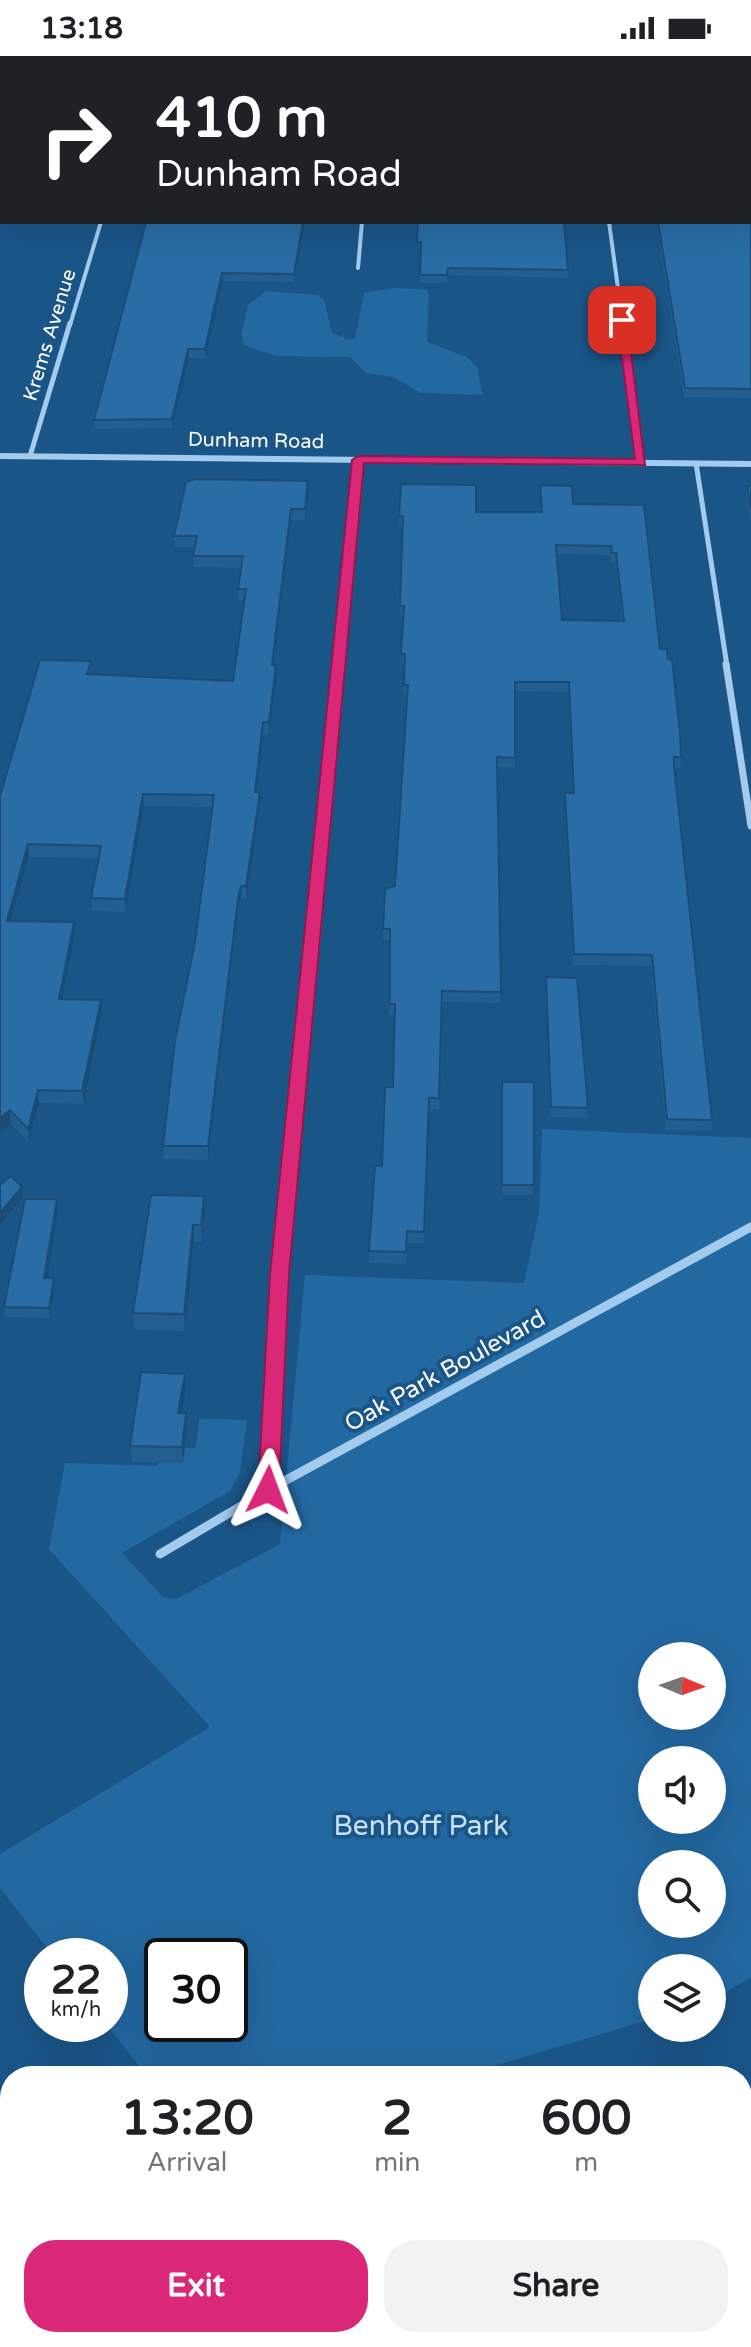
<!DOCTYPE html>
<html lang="en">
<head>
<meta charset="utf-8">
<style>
  :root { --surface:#fff; --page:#f2f2f2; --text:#202124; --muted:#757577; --accent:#db2777 }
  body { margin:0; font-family:"Varela Round",sans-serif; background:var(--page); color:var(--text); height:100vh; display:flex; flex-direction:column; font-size:30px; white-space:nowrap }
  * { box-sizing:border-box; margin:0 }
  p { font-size:26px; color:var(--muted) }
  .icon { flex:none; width:44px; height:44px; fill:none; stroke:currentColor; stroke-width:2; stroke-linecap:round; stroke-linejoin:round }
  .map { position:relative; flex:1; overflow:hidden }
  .panel { position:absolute; left:0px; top:2010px; width:752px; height:282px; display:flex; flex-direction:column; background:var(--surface); border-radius:32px 32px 0 0; box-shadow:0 8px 32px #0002 }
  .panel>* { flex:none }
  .hud { position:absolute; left:0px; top:0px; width:752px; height:168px; box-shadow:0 8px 32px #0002; background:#202124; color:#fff; overflow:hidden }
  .needle { width:52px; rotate:92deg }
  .fabs { position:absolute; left:638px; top:1586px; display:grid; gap:16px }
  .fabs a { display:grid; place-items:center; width:88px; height:88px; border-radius:50%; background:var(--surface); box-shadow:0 8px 32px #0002; font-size:40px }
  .speed { position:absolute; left:24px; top:1882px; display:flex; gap:16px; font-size:40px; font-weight:700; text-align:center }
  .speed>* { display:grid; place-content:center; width:104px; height:104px; border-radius:50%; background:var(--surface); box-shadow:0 8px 32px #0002; line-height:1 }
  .speed small { font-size:20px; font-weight:400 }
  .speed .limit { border:4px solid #111; border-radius:12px; background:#fff; color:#111 }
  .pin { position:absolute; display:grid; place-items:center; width:68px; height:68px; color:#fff; margin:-34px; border-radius:16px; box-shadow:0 4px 12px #0006 }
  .me { position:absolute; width:88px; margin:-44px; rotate:3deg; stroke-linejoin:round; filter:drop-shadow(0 0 6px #0008) }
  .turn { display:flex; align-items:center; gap:28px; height:168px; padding:0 24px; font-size:36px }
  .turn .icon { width:104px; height:104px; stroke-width:2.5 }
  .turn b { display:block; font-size:56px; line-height:68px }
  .eta { display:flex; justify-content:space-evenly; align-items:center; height:136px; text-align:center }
  .eta b { font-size:48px; font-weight:800; line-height:56px }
  .button { display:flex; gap:16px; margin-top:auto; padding:16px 24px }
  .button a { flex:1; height:92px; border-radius:32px; background:var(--accent); color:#fff; font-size:32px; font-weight:800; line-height:92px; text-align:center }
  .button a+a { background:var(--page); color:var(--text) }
  .status { display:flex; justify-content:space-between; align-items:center; height:56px; padding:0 40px; background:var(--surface); direction:ltr }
  .status svg { height:22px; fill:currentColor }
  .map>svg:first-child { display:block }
</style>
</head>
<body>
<div class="status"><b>13:18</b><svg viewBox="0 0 49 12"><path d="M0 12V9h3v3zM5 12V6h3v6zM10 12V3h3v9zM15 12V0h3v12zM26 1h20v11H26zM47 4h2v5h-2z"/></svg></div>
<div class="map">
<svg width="751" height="2291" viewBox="0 0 751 2291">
  <rect width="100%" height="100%" fill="#1a5588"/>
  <g fill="#2268a1" fill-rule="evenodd">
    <polygon points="393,232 426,233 429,239 427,286 467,301 477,312 483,339 421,337 393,321 366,317 350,301 276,300 244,289 241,279 248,249 266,235 318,239 324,244 332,277 350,284 355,282 364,237"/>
    <path d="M542,1073L751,1082V1921L712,1945V1912H652V1963L460,2020H147L106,1968H110V1900H53L0,1832V1798L210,1671L49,1493L65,1407L157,1410L158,1407H182L185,1392H196L199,1363L247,1364L240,1416L230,1435L122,1497L163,1541L176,1543L280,1488L305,1219L524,1227L539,1156ZM652,1600H712V1660H652ZM652,1704H712V1764H652ZM652,1808H712V1868H652ZM162,1900H230V1968H162Z"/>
  </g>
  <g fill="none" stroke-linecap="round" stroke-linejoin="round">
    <g stroke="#a2cbed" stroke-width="4">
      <polyline points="609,166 623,269"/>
      <polyline points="358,212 362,166"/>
      <polyline points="70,269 101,166"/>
    </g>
    <g stroke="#a2cbed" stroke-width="5">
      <polyline points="622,267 641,407"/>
      <polyline points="30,400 70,267"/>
      <polyline points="696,407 727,610"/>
      <polyline points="338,610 358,404"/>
    </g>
    <g stroke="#a2cbed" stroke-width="7">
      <polyline points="726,608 751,770"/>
      <polyline points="297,1043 338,608"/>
    </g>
    <g stroke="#a2cbed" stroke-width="9">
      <polyline points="268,1434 280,1218 297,1041"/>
      <polyline points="160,1498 268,1434 751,1171"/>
    </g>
    <polygon fill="#a2cbed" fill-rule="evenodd" points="0,397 751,405 751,411 0,403"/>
    <g stroke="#fff" stroke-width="8" stroke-dasharray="19 8" stroke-linecap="butt">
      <polyline points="742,2149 751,2140"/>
      <polyline points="604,2291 613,2282"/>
    </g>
  </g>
  <g fill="#225e8f" fill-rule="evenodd">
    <polygon points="635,0 751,0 751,342 684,341 656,166 750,166 750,2 635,2"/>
    <polygon points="146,166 305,166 294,226 223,225 206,302 189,302 172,372 94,373 94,364"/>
    <polygon points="418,166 568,214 568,222 447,219 447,227 420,227 421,193 417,193"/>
    <polygon points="308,425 309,436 305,464 291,464 273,609 276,609 277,621 269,678 263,678 257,736 260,736 260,748 247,843 241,843 238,856 208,1104 163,1103 163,1090 195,886 212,751 144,750 126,856 92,855 91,842 99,802 29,801 12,865 74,866 75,879 63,943 101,944 102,957 84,1048 39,1047 29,1086 11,1068 0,1077 0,740 92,618 233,625 245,545 238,544 238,533 241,512 194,511 193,500 195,491 175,491 174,480"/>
    <path d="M401,428L476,456H541L540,429L573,448L644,449L660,593L681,701L680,712H674L712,1064L711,1075L666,1074L651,910L573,909L565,747V737H573L568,636L515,635V712L497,711L500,947L442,946L439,1053H429L424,1187H407L406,1208L369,1207V1195L393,1031L395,959H389L390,884H383V873L395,830L407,639H404L405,608H401L404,559H400L403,469H399ZM557,498L611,499V507H616L622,565L562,564Z"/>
    <polygon points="747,430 751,430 751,468 746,439"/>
    <polygon points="546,921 588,1052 587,1062 550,1061"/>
    <polygon points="501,1036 534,1129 533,1139 502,1139"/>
    <polygon points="204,1140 205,1157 202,1186 194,1186 185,1275 135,1274 133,1257"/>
    <polygon points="57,1143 58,1154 47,1222 54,1222 55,1232 50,1262 5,1261 4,1251"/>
    <polygon points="185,1318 186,1334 182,1357 187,1373 183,1407 132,1406 130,1390"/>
  </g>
  <g fill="#1c4c74">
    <polygon points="303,166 305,166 294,226 294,218"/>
    <polygon points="222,217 223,225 206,302 205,293"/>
    <polygon points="188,293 189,302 172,372 172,363"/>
    <polygon points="308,425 309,436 305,464 305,453"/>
    <polygon points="291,453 291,464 272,621 272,609"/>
    <polygon points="276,609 277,621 269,678 269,666"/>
    <polygon points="263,666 263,678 256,748 255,736"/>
    <polygon points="260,736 260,748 247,843 246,830"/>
    <polygon points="143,738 144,750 126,856 125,843"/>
    <polygon points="28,788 29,801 8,877 7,865"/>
    <polygon points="241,830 241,843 238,856 208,1104 208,1090 238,843"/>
    <polygon points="74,866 75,879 60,956 59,943"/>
    <polygon points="101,944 102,957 84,1048 82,1035"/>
    <polygon points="38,1034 39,1047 29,1086 28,1073"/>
    <polygon points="10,1054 11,1068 0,1077 0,1062"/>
    <polygon points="22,1131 23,1141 0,1169 0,1157"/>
    <polygon points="204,1140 205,1157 202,1186 201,1169"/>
    <polygon points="57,1143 58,1154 46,1232 44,1222"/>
    <polygon points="193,1169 194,1186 185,1275 184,1258"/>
    <polygon points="54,1222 55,1232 50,1262 49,1252"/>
    <polygon points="185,1318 186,1334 179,1373 178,1357"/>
    <polygon points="186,1357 187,1373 183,1407 182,1391"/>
  </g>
  <g fill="#286da6" stroke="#1c4c74" stroke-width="2" fill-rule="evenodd">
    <rect x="420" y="0" width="129" height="2"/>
    <polygon points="636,0 751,0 751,333 685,332 658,166 750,166 750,2 636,2"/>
    <polygon points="146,166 303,166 294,218 222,217 205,293 188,293 172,363 94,364"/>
    <polygon points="418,166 564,166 568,214 448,212 447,219 420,219 421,186 417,186"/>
    <polygon points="195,423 308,425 305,453 291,453 272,609 276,609 269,666 263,666 255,736 260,736 246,830 241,830 238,843 208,1090 163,1090 175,985 195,886 214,739 143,738 125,843 91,842 101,790 28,788 7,865 74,866 59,943 101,944 82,1035 38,1034 28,1073 10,1054 0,1062 0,740 40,604 91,605 87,618 233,625 246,533 238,533 243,500 193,500 197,480 174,480 186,426"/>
    <path d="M401,428L476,429V456H542L540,429L572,430L573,448L644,449L660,593H667L668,603H672L680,676L681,701H674V709L712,1064L667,1063L652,899L574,898L565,737H574L569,626H515V702L497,701L501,936L442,935L439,1042H429L424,1176L407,1175L406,1196L369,1195L375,1110H382L385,1031H393L395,948H390V873H383L385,833L395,830L408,629H404L405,598H401L404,550H400L403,460H399ZM556,489L611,490L612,497H616L624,565L562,564Z"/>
    <polygon points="747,430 751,430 751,454"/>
    <polygon points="546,921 577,922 588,1052 551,1051"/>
    <rect x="502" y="1026" width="32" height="103"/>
    <polygon points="11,1120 22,1131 0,1157 0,1129"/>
    <polygon points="151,1139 204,1140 201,1169 193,1169 184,1258 133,1257"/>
    <polygon points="25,1143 57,1143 44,1222 54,1222 49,1252 4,1251"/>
    <polygon points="141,1316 185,1318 178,1357 186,1357 182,1391 130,1390"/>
  </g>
  <polygon fill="#db2777" stroke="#8e194d" stroke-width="2" points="622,261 627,264 645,409 364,407 289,1218 279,1434 276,1440 261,1440 258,1434 270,1218 352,404 358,400 635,403 617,264"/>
  <g text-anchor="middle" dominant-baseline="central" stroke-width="8" stroke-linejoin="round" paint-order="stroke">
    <g font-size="20" fill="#fff" stroke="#1a5588">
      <text transform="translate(50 279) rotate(-73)">Krems Avenue</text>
      <text transform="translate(256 385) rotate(1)">Dunham Road</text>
    </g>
    <g font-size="24" fill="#fff" stroke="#1a5588">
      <text transform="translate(445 1315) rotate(-29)">Oak Park Boulevard</text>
    </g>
    <g font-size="28" fill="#c7e3f9" stroke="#1a5588">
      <text x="421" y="1770">Benhoff Park</text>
    </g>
  </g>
</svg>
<div class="fabs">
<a><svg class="needle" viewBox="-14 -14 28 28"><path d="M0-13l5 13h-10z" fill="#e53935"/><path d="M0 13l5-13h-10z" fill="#757577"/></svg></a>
<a><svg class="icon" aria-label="sound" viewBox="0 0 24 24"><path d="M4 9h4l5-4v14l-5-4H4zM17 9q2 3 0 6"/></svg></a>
<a><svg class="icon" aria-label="search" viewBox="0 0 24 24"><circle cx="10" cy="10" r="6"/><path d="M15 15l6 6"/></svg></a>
<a><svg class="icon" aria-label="layers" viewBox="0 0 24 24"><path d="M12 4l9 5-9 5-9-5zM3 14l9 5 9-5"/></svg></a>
</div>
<div class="speed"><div>22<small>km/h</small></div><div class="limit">30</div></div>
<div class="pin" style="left:622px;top:264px;background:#d93025"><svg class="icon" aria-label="arrive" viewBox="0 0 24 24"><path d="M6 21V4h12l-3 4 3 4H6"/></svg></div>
<svg class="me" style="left:268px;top:1434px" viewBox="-20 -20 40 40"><path d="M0-17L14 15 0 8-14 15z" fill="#db2777" stroke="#fff" stroke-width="4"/></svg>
<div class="hud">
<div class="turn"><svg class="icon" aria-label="right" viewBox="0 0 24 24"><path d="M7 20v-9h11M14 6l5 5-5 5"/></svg><div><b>410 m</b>Dunham Road</div></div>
</div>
<section class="panel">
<div class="eta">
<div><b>13:20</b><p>Arrival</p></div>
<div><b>2</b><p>min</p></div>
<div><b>600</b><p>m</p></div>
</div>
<div class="button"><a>Exit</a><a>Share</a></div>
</section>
</div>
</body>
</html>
